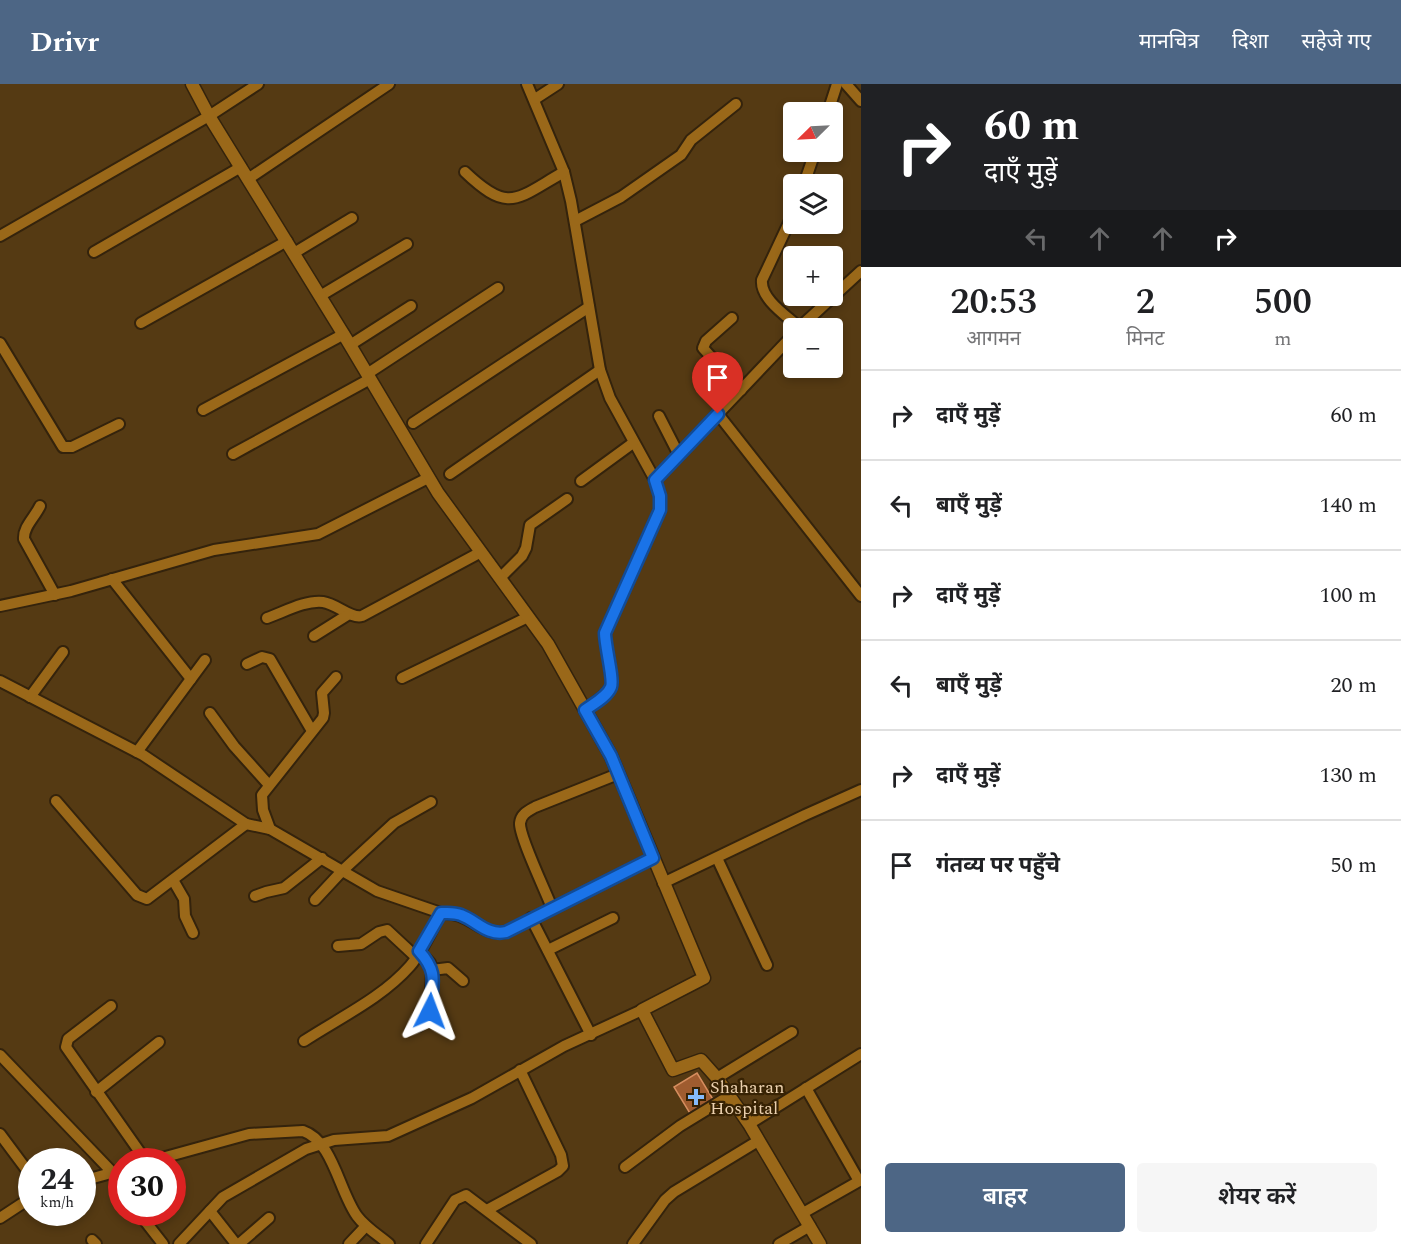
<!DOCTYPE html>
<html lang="hi">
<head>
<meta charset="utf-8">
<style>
  :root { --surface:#fff; --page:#f6f6f6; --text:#202124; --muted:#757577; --line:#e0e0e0; --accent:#4d6685 }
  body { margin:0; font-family:Spectral,"Noto Sans Devanagari",serif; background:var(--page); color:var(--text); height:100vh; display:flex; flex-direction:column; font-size:22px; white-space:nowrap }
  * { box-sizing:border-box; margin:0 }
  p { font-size:20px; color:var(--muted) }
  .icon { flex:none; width:33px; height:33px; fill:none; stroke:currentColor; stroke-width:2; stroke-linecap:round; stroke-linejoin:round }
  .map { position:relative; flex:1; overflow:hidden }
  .panel { display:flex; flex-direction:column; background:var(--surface); width:540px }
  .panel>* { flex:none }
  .guide { background:#202124; color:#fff; overflow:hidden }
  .needle { width:39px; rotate:246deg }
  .tools { position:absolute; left:783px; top:18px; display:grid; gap:12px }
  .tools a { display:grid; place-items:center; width:60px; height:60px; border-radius:6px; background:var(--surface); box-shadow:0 3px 9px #0003; font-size:30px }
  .speed { position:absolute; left:18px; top:1064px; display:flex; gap:12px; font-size:30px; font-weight:700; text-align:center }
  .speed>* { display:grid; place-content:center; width:78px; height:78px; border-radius:50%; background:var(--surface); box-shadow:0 3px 9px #0003; line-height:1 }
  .speed small { font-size:15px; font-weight:400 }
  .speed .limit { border:9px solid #d22; background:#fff; color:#111 }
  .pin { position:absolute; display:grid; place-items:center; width:51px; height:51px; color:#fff; margin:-62px -26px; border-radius:50% 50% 50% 0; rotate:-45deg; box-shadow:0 0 6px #0007 }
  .pin .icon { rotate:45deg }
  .me { position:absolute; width:66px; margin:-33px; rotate:3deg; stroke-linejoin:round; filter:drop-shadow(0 0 4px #0008) }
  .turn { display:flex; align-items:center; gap:21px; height:126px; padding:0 24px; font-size:27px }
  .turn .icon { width:78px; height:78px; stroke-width:2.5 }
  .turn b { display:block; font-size:42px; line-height:51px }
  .lanes { display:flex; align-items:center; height:57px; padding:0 24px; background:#0003; justify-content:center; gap:30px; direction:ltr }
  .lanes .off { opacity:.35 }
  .eta { display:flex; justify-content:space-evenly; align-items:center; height:102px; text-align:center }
  .eta b { font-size:36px; font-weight:600; line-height:42px }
  .primary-button { display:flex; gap:12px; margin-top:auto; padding:12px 24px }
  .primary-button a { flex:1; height:69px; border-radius:6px; background:var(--accent); color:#fff; font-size:24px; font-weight:600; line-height:69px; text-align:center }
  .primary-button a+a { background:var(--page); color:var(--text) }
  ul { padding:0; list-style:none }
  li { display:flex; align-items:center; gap:18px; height:90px; padding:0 24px; border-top:2px solid var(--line) }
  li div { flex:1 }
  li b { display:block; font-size:22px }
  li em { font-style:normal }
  header { display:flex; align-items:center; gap:36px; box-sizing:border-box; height:84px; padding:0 30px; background:var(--accent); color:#fff }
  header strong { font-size:28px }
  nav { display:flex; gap:33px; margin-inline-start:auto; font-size:21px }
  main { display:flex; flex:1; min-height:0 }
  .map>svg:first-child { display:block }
</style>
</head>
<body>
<header>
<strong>Drivr</strong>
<nav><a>मानचित्र</a><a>दिशा</a><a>सहेजे गए</a></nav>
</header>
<main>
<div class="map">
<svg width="861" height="1160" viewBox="0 0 861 1160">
  <rect width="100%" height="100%" fill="#553a13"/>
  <polygon fill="#9f5c2f" stroke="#d68d5e" stroke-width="1.5" points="697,989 714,1017 691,1031 674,1003"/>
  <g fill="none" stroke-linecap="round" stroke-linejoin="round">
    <defs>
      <g id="minor">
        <path d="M527,0L564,88L571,117L600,286L610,314L655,396L660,412V426L605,549C605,561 614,595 611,603C606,613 593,620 585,626"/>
        <polyline points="846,0 861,17"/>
        <polyline points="535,15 558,0"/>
        <polyline points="828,28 837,0"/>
        <path d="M465,88C510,131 517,114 564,88"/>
        <polyline points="248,95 389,0"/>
        <polyline points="804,100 815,68"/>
        <path d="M794,128L762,196C760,215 787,232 800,244"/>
        <polyline points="575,137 621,113 681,71 691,56 736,20"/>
        <polyline points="0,152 209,32 258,0"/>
        <polyline points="94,168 241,83"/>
        <polyline points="294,169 352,134"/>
        <polyline points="320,212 407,160"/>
        <polyline points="732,234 706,257 703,264 741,306"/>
        <polyline points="141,239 287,157"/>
        <polyline points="799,244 861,187"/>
        <polyline points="0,259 63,363 72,363 119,340"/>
        <polyline points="350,261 411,222"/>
        <polyline points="367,290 498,204"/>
        <polyline points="203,326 344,250"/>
        <polyline points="718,330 861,512"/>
        <polyline points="659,332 679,371"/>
        <polyline points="413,339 589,223"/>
        <polyline points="233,370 370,295"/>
        <polyline points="450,390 600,286"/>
        <polyline points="655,396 794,250"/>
        <polyline points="581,397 633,359"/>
        <path d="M40,422C35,433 23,443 24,455L55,511"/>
        <polyline points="500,494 522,472 526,464 530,441 567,415"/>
        <polyline points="112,495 191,595"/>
        <polyline points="0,522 71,507 214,466 318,450 428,394"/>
        <path d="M267,534C284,528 305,516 323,518C337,520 351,535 362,532L481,468"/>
        <polyline points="314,552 349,530"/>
        <polyline points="247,580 262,573 270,575 312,647"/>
        <polyline points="402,594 528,533"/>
        <path d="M0,597L143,671L246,740L270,745L377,807L441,829C470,827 482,854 506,848L653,774"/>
        <polyline points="30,613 63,568"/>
        <polyline points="210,629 234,662 269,701"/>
        <polyline points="137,668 205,576"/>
        <polyline points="56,717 137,811 147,815 246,740"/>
        <polyline points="270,745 263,726 262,711 323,634 324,629 322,609 336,593"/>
        <polyline points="717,774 767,881"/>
        <polyline points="173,796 184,815 185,832 193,849"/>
        <polyline points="663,799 805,731 861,706"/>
        <polyline points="255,812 266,808 284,804 322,774"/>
        <polyline points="315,816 342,787 394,739 431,718"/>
        <path d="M552,824C546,808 519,752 520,739C521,730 528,727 535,723L618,690"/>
        <polyline points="531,834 591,951"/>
        <polyline points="338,862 361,860 379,848 387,846 416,873"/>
        <polyline points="548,866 613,834"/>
        <polyline points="419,867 430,879 432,886 430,931 419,942"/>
        <polyline points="432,886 448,884 463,897"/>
        <polyline points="111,922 68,955 66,963 146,1077"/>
        <path d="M304,957C339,934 382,914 410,882C423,867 431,846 441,829"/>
        <polyline points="0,971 112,1088"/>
        <polyline points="717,994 792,948"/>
        <polyline points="806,1004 859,1097"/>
        <polyline points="96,1008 159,958"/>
        <polyline points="749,1040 861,970"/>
        <polyline points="0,1050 32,1093"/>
        <path d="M151,1077L249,1050L303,1047C333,1057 339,1107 357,1132C365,1143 378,1151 389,1160"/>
        <polyline points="625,1083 680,1042 729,1012"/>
        <polyline points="82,1097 122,1086"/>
        <polyline points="487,1126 558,1087 563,1082 561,1071 520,986"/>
        <polyline points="210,1127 236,1160"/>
        <polyline points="138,1128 163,1160"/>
        <polyline points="803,1129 861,1096"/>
        <polyline points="0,1134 32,1113"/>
        <polyline points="92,1156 96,1160"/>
        <polyline points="179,1160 223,1113 306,1065 334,1056 388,1052 472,1014 564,962 642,926"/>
        <polyline points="239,1160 269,1134"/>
        <polyline points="349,1160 366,1142"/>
        <polyline points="426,1160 455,1116 466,1111 531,1160"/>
        <polyline points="633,1160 665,1116 674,1108 758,1057"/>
        <polyline points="779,1160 810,1142"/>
      </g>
      <polyline id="tertiary" points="192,0 209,32 347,256 438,409 548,560 611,672 704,894 642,926 673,986 701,976 717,994 749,1040 820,1160"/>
    </defs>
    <use href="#minor" stroke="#34230c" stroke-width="14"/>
    <use href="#tertiary" stroke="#34230c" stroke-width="15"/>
    <use href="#minor" stroke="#9a6819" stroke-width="10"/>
    <use href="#tertiary" stroke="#9a6819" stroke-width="12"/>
  </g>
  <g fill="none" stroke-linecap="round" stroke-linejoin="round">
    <defs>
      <path id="route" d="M430,927C432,899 439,889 419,867L441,829C448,829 454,828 461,831C477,837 487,852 506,848L653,774L611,672L585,626C593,620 607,613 611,603C614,595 605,562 605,549L660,426V412L655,396L718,330"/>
    </defs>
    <use href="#route" stroke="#114b97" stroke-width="15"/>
    <use href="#route" stroke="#1a73e8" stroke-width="10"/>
  </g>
  <path fill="#85bbfb" stroke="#372203" stroke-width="2" d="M693 1004h6v6h6v6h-6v6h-6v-6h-6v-6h6z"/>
  <g text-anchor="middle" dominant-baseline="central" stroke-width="4.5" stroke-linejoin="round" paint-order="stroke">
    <g font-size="18" fill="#ebd0ae" stroke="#372203" text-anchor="start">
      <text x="710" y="1003">Shaharan<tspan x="710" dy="21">Hospital</tspan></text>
    </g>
  </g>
</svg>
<div class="tools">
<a><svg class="needle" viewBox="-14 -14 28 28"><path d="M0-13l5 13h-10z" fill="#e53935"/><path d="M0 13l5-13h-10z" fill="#757577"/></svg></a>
<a><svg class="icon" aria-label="layers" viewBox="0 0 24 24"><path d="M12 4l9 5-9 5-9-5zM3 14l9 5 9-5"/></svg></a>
<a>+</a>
<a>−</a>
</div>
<div class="speed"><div>24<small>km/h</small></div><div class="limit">30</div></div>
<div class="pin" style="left:718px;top:330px;background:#d93025"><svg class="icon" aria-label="arrive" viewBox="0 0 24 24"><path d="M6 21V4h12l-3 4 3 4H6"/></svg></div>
<svg class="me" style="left:430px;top:927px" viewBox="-20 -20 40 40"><path d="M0-17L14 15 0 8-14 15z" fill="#1a73e8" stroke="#fff" stroke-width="4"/></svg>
</div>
<section class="panel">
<div class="guide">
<div class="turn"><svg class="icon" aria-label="right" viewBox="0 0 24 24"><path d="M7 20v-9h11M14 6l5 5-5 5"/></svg><div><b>60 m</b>दाएँ मुड़ें</div></div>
<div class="lanes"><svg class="icon off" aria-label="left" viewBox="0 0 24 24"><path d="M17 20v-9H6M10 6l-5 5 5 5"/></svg><svg class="icon off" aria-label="ahead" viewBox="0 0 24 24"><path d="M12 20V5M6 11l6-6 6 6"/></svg><svg class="icon off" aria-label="ahead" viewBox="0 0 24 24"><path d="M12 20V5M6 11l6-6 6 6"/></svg><svg class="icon" aria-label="right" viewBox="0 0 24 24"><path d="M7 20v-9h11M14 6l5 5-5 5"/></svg></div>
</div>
<div class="eta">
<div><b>20:53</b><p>आगमन</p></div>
<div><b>2</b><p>मिनट</p></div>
<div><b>500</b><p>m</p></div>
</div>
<ul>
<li><svg class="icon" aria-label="right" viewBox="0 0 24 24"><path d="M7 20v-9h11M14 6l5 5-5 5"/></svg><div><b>दाएँ मुड़ें</b></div><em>60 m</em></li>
<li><svg class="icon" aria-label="left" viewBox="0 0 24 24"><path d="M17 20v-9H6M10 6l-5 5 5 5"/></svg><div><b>बाएँ मुड़ें</b></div><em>140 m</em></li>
<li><svg class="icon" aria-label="right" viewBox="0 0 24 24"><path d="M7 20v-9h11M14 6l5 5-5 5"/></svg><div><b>दाएँ मुड़ें</b></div><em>100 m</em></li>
<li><svg class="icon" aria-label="left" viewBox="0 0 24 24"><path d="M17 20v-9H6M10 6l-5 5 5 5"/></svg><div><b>बाएँ मुड़ें</b></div><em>20 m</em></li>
<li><svg class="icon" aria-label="right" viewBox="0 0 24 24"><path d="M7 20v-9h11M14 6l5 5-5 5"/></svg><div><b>दाएँ मुड़ें</b></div><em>130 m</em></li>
<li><svg class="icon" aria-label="arrive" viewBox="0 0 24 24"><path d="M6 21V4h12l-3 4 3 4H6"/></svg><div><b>गंतव्य पर पहुँचे</b></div><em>50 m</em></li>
</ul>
<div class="primary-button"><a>बाहर</a><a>शेयर करें</a></div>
</section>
</main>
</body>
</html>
